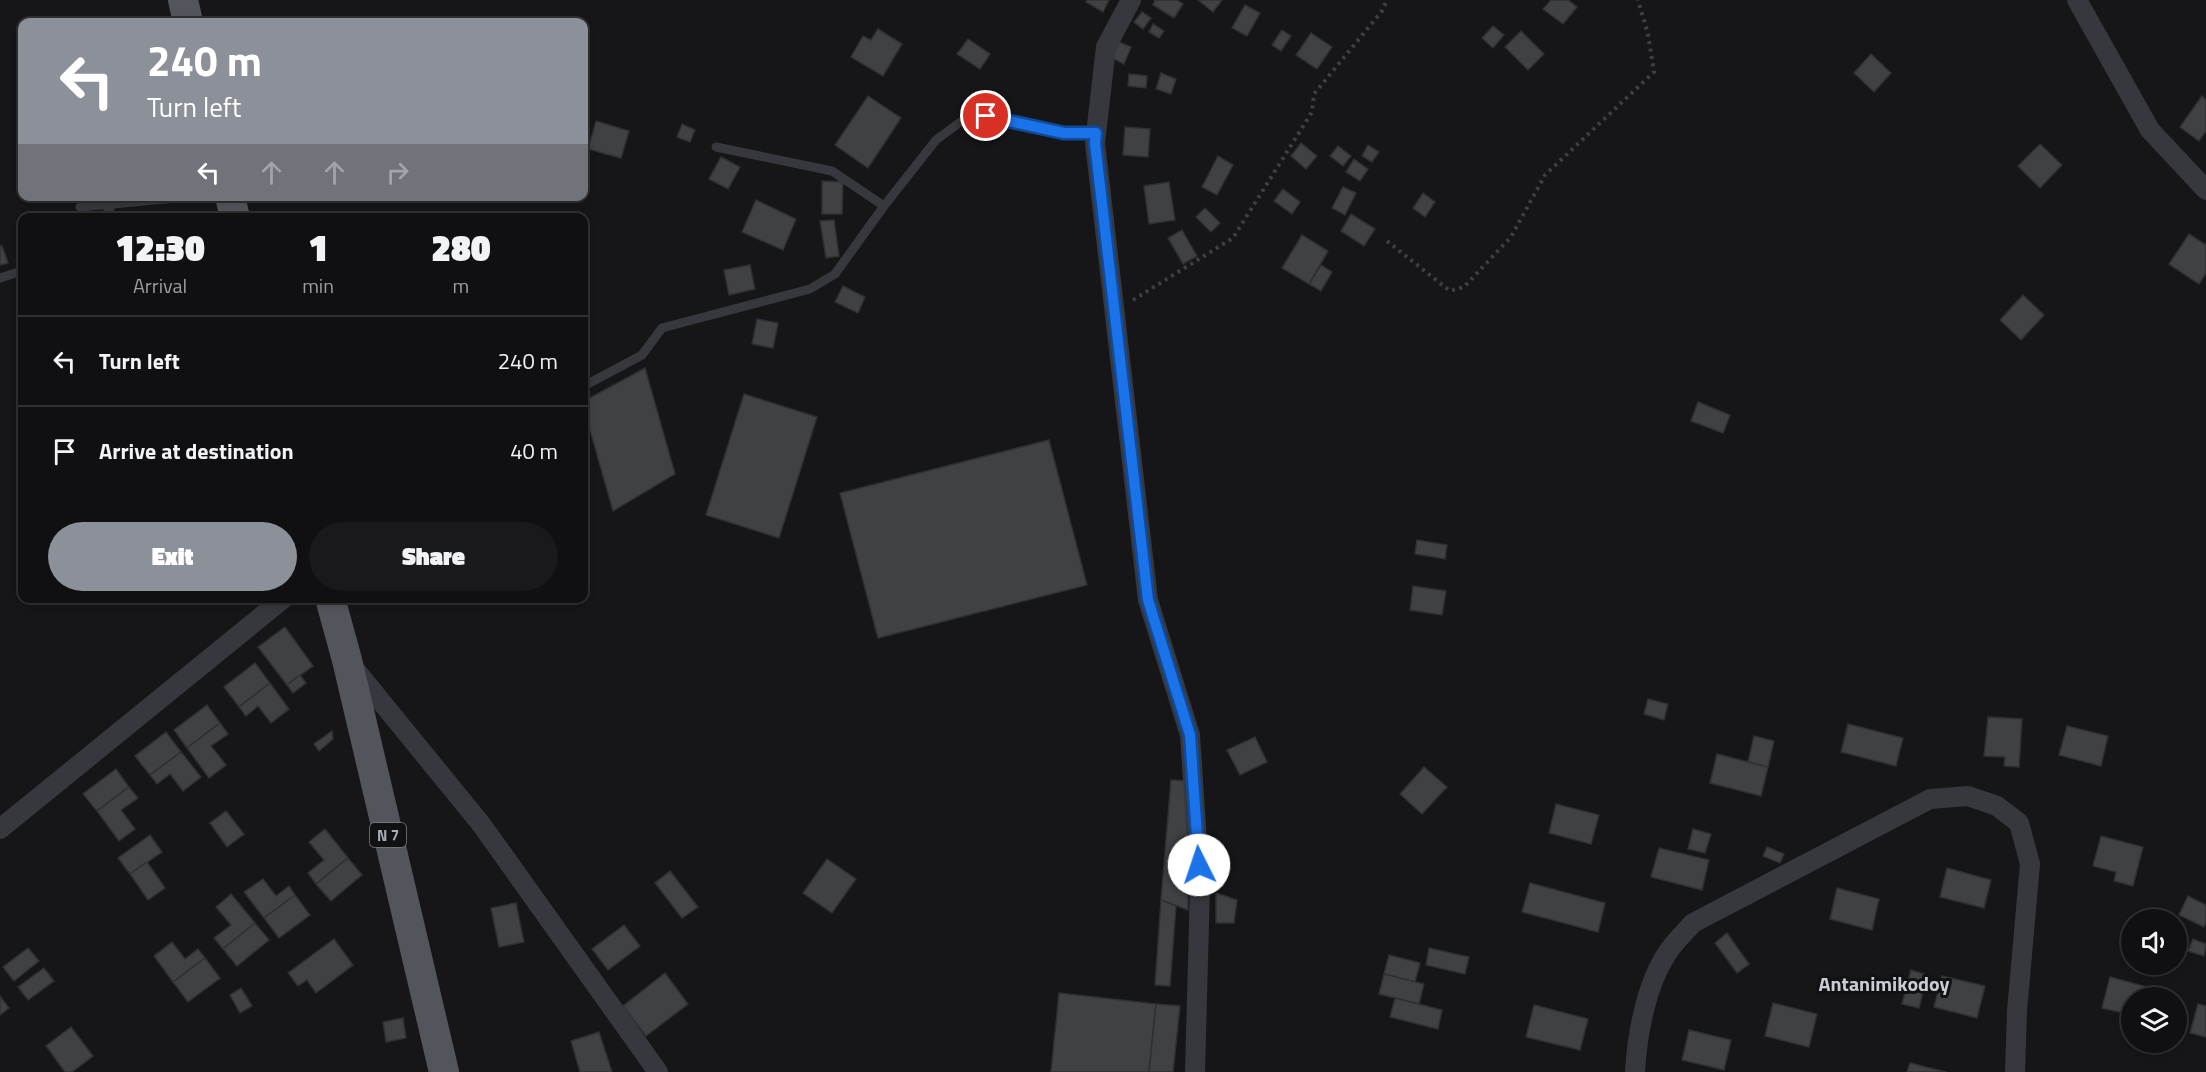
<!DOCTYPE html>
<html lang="en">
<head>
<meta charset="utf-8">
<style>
  :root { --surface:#101012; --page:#19191b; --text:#f1f3f6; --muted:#9c9d9f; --line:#303032; --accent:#8c9099 }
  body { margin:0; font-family:"Titillium Web",sans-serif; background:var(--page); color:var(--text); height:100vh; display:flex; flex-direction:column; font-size:22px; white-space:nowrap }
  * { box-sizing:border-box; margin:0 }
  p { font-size:20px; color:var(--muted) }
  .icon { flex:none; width:33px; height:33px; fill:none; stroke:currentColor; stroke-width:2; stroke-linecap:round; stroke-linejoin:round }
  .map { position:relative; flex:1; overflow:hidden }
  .sheet { position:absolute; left:18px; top:213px; width:570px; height:390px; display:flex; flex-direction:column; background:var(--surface); border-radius:12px; box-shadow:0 3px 9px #0003,0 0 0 2px var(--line) }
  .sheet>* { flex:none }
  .banner { position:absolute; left:18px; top:18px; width:570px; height:183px; border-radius:12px; box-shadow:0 3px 9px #0003,0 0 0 2px var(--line); background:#8c9099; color:#fff; overflow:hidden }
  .buttons { position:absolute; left:2121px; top:909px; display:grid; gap:12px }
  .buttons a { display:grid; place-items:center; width:66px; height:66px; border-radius:50%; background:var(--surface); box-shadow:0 3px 9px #0003,0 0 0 2px var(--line); font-size:30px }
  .pin { position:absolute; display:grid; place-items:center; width:51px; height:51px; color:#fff; margin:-26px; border:3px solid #fff; border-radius:50%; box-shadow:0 2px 6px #0007 }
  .me { position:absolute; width:66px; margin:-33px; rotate:356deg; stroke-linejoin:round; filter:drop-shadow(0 0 4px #0008) }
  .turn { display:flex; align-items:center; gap:21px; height:126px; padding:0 30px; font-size:27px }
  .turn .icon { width:78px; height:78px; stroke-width:2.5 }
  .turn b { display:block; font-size:42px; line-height:51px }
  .lanes { display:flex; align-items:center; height:57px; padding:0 30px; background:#0003; justify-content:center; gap:30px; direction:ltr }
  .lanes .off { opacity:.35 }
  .eta { display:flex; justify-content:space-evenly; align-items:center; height:102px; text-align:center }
  .eta b { font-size:36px; font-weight:800; line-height:42px }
  .button { display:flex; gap:12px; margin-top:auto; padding:12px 30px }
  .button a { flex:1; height:69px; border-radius:36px; background:var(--accent); color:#fff; font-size:24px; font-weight:800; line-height:69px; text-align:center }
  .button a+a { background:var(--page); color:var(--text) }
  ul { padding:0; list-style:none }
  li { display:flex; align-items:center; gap:18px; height:90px; padding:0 30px; border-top:2px solid var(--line) }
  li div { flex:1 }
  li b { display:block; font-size:22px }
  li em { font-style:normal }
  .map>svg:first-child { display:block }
</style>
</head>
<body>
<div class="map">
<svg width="2206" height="1072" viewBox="0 0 2206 1072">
  <rect width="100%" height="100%" fill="#161618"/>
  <g fill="#404145" stroke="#303034" stroke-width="1.5">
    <polygon points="1087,0 1109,0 1103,12 1086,2"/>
    <polygon points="1155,0 1177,0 1183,4 1174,18 1153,5"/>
    <polygon points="1198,0 1222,0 1213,12"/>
    <polygon points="1551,0 1568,0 1577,7 1563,24 1543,9"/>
    <polygon points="1245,5 1260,13 1247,36 1232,28"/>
    <polygon points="1142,12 1151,18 1143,29 1134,22"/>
    <polygon points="1153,24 1164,31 1159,38 1149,32"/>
    <polygon points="1493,26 1504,35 1493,48 1482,38"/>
    <polygon points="878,29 902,44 883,76 851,57 863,36 871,40"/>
    <polygon points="1282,30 1291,36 1281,51 1272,45"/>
    <polygon points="1521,31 1544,54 1528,70 1505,47"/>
    <polygon points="1311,33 1332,47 1317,69 1296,55"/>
    <polygon points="968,39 990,54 980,69 957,54"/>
    <polygon points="1119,42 1131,47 1124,64 1112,58"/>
    <polygon points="1871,54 1891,73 1874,92 1854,73"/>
    <polygon points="1161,73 1176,79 1171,94 1156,89"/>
    <polygon points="1129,74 1147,76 1146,88 1128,86"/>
    <polygon points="868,96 901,118 868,168 835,145"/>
    <polygon points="2202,96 2206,100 2206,131 2199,141 2180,127"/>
    <polygon points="596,121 629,131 621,158 588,149"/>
    <polygon points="682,124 695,130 690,142 677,137"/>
    <polygon points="1125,127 1150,129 1148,157 1123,155"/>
    <polygon points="1301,143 1317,156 1306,169 1291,156"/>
    <polygon points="2040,144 2062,165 2040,188 2018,166"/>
    <polygon points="1368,145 1379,152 1372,162 1362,156"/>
    <polygon points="1338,146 1351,156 1343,166 1330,156"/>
    <polygon points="1218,156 1233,165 1217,195 1202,187"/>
    <polygon points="721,157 740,167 728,189 709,179"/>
    <polygon points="1354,159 1368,169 1360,181 1346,172"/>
    <polygon points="822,181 843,182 842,214 822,214"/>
    <polygon points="1169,182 1175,220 1149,224 1144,186"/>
    <polygon points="1343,187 1356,193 1345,215 1332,208"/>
    <polygon points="1283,189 1300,202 1292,214 1274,201"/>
    <polygon points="1423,193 1435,202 1425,217 1413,208"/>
    <polygon points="756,200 796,219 783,250 742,232"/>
    <polygon points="1205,208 1220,223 1211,232 1196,217"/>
    <polygon points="1351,214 1375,229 1364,246 1341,231"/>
    <polygon points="834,220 839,256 826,258 820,221"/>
    <polygon points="1182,230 1197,256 1183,264 1168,238"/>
    <polygon points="2189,234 2206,245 2206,273 2199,284 2169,264"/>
    <polygon points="1302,235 1328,251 1309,284 1282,268"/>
    <polygon points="0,246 2,246 8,263 0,265"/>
    <polygon points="750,265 755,289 729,295 724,270"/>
    <polygon points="1321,265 1332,272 1321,291 1309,284"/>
    <polygon points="843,286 865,297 858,313 835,302"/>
    <polygon points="2023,295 2044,315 2021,340 2000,320"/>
    <polygon points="757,319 778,323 773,348 752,344"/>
    <polygon points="645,368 675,474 613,511 584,409 584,401"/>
    <polygon points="744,394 817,417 779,538 706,515"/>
    <polygon points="1698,402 1730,415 1723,433 1691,421"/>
    <polygon points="1049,440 1087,585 878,638 840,493"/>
    <polygon points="1417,540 1447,545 1445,559 1415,554"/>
    <polygon points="1413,586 1446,591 1442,615 1410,610"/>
    <polygon points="285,627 313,666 287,685 258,647"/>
    <polygon points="255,663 270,683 239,707 224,687"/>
    <polygon points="300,675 306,683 293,693 287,685"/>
    <polygon points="270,683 289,709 271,723 258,706 246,716 239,707"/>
    <polygon points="1648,699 1668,704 1664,720 1644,714"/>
    <polygon points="207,705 220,723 187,748 174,730"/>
    <polygon points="1988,717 2022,719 2019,767 2004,766 2005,757 1984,756"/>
    <polygon points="220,723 228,734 211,746 226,765 209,778 187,748"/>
    <polygon points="1848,724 1903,738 1896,766 1841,752"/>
    <polygon points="2067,726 2108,736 2101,766 2059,755"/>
    <polygon points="332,731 333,739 319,751 314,744"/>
    <polygon points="166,732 181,752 150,775 135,756"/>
    <polygon points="1754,736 1774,741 1768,767 1748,762"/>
    <polygon points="1255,737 1267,762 1240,775 1227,750"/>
    <polygon points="181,752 201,777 183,791 170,774 157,784 150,775"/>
    <polygon points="1717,754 1768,767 1761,796 1710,783"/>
    <polygon points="1424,767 1447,787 1422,814 1400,794"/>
    <polygon points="116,769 129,787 97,811 83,794"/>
    <polygon points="1171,780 1188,781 1188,910 1161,900"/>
    <polygon points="129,787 138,798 121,810 135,829 119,841 97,811"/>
    <polygon points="1556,804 1599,815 1591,844 1549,833"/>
    <polygon points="226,811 244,834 227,847 210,823"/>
    <polygon points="325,829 348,858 316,884 308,873 324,860 309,842"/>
    <polygon points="1693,829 1711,834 1705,853 1688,849"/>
    <polygon points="150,835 162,852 130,874 118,858"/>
    <polygon points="2101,836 2143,847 2133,886 2114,881 2116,872 2093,866"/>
    <polygon points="1767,847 1784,854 1780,863 1763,856"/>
    <polygon points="1659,848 1709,860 1702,890 1651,877"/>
    <polygon points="348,858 362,875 331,901 316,884"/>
    <polygon points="827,859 856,879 832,913 803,893"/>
    <polygon points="147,862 165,888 148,900 130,874"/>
    <polygon points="1947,868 1991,880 1984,908 1940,897"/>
    <polygon points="670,871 698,907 682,918 655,883"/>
    <polygon points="263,879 276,896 289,886 295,895 264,918 244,892"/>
    <polygon points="1530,883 1605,903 1598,932 1522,912"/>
    <polygon points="1837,888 1879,899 1872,930 1830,919"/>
    <polygon points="1216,893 1237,900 1234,923 1216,923"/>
    <polygon points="231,894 255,923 223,949 214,938 231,925 216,907"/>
    <polygon points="295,895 310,915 279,938 264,918"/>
    <polygon points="2188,896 2206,905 2206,922 2204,927 2179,915"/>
    <polygon points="1161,900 1176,906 1170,986 1155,985"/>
    <polygon points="516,903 524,942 499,947 491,908"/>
    <polygon points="255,923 269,940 237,966 223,949"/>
    <polygon points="624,925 640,946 608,970 592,949"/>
    <polygon points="1727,933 1749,964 1737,973 1715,943"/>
    <polygon points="334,939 353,965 316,993 307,980 298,986 288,973"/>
    <polygon points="2193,939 2206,944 2204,956 2188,951"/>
    <polygon points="172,942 185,959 198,949 205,958 173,982 154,956"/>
    <polygon points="28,948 39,961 14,981 3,967"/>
    <polygon points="1429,948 1469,957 1465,974 1426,965"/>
    <polygon points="1389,955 1420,963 1415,982 1384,974"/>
    <polygon points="205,958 220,978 188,1002 173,982"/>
    <polygon points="44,968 54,981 28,1000 18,987"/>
    <polygon points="1911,970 1927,975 1919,1008 1902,1004"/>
    <polygon points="665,973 688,1004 646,1036 623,1006"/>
    <polygon points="1384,974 1424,984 1419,1004 1379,994"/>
    <polygon points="1942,976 1985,986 1977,1018 1934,1007"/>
    <polygon points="2110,977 2151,988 2148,998 2132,998 2132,1015 2102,1008"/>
    <polygon points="241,988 252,1006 240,1013 230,995"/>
    <polygon points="1059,993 1156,1004 1149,1072 1051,1072"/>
    <polygon points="0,996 9,1008 0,1015"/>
    <polygon points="1395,998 1442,1010 1438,1029 1390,1017"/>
    <polygon points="1773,1003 1817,1014 1809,1047 1765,1036"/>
    <polygon points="1156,1004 1180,1006 1173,1072 1149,1072"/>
    <polygon points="2198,1004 2206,1006 2206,1037 2190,1033"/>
    <polygon points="1534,1005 1588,1019 1580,1050 1526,1037"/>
    <polygon points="403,1018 406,1038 386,1042 383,1022"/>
    <polygon points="71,1027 93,1056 72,1072 65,1072 46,1046"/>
    <polygon points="1689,1030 1731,1040 1724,1070 1682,1060"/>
    <polygon points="599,1032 612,1072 580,1072 571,1041"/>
    <polygon points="1910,1063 1946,1072 1907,1072"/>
  </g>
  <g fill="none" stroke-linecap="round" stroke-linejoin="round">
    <g stroke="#3d3f44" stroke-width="4" stroke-dasharray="3 4.5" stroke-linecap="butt">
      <polyline points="1387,241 1450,291 1464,287 1511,237 1545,175 1654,72 1648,34 1638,0"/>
      <polyline points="1133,300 1233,238 1312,112 1314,94 1382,11 1387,0"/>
    </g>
    <g stroke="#37383d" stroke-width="9">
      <polyline points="716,147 832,171 884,206 936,140 963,120 986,116 1063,133 1096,133"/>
      <polyline points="80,207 198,196"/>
      <polyline points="104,218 113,203"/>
      <polyline points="0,278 22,271"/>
      <polyline points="584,386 642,355 662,328 810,289 835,274 884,206"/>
    </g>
    <g stroke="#37383d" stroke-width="20">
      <polyline points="1131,0 1106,47 1095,143 1148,600 1190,735 1200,887 1195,1072"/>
      <polyline points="2077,0 2150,130 2206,190"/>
      <polyline points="353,667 481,824 658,1072"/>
      <polyline points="0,829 284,598"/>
      <path d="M1635,1072C1637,1035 1646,986 1666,955C1673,943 1684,933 1693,923L1930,799L1968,796L1997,806L2019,823L2030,864L2017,1011L2015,1072"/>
    </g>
    <g stroke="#53555c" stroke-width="30">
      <polyline points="183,0 188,22"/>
      <polyline points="230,196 235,218"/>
      <polyline points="330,598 347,660 444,1072"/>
    </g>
  </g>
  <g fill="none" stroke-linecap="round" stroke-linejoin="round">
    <defs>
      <polyline id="route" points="986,116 1064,133 1096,133 1095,143 1148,600 1190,735 1199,865"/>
    </defs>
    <use href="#route" stroke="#114b97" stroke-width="15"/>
    <use href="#route" stroke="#1a73e8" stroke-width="10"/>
  </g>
  <g text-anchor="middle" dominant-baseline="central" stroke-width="6" stroke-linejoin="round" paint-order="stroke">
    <rect fill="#111113" stroke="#7b7e86" stroke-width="1.5" x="370" y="823" width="36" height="24" rx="4.5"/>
    <g font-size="15" font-weight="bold" fill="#a8adb8">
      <text x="388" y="835">N 7</text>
    </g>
    <g font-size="20" font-weight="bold" fill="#c9ccd4" stroke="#111113">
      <text x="1884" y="983">Antanimikodoy</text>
    </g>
  </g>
</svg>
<div class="buttons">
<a><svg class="icon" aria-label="sound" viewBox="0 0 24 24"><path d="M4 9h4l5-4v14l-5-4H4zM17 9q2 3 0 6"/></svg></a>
<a><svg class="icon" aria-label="layers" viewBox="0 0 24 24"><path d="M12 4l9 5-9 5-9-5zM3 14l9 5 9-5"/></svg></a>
</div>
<div class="pin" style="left:986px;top:116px;background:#d93025"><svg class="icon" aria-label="arrive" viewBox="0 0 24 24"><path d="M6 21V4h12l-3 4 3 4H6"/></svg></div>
<svg class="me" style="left:1199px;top:865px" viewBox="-20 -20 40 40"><circle r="19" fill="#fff"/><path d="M0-13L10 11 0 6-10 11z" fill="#1a73e8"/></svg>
<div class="banner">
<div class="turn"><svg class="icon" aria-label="left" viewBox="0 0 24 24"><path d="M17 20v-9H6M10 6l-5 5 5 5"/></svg><div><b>240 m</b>Turn left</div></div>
<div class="lanes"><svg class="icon" aria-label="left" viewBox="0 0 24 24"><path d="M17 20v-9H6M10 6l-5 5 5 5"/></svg><svg class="icon off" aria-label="ahead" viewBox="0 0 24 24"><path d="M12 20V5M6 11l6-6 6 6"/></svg><svg class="icon off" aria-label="ahead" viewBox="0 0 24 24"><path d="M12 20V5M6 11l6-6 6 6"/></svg><svg class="icon off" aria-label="right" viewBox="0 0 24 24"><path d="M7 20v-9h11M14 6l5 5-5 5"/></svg></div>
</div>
<section class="sheet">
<div class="eta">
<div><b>12:30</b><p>Arrival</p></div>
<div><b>1</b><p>min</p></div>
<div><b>280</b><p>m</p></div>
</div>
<ul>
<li><svg class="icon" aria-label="left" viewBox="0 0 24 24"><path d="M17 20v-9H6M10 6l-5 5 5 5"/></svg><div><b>Turn left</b></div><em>240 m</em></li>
<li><svg class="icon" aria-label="arrive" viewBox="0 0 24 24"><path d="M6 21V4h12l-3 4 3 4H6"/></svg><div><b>Arrive at destination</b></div><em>40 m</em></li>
</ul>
<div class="button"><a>Exit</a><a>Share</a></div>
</section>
</div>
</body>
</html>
